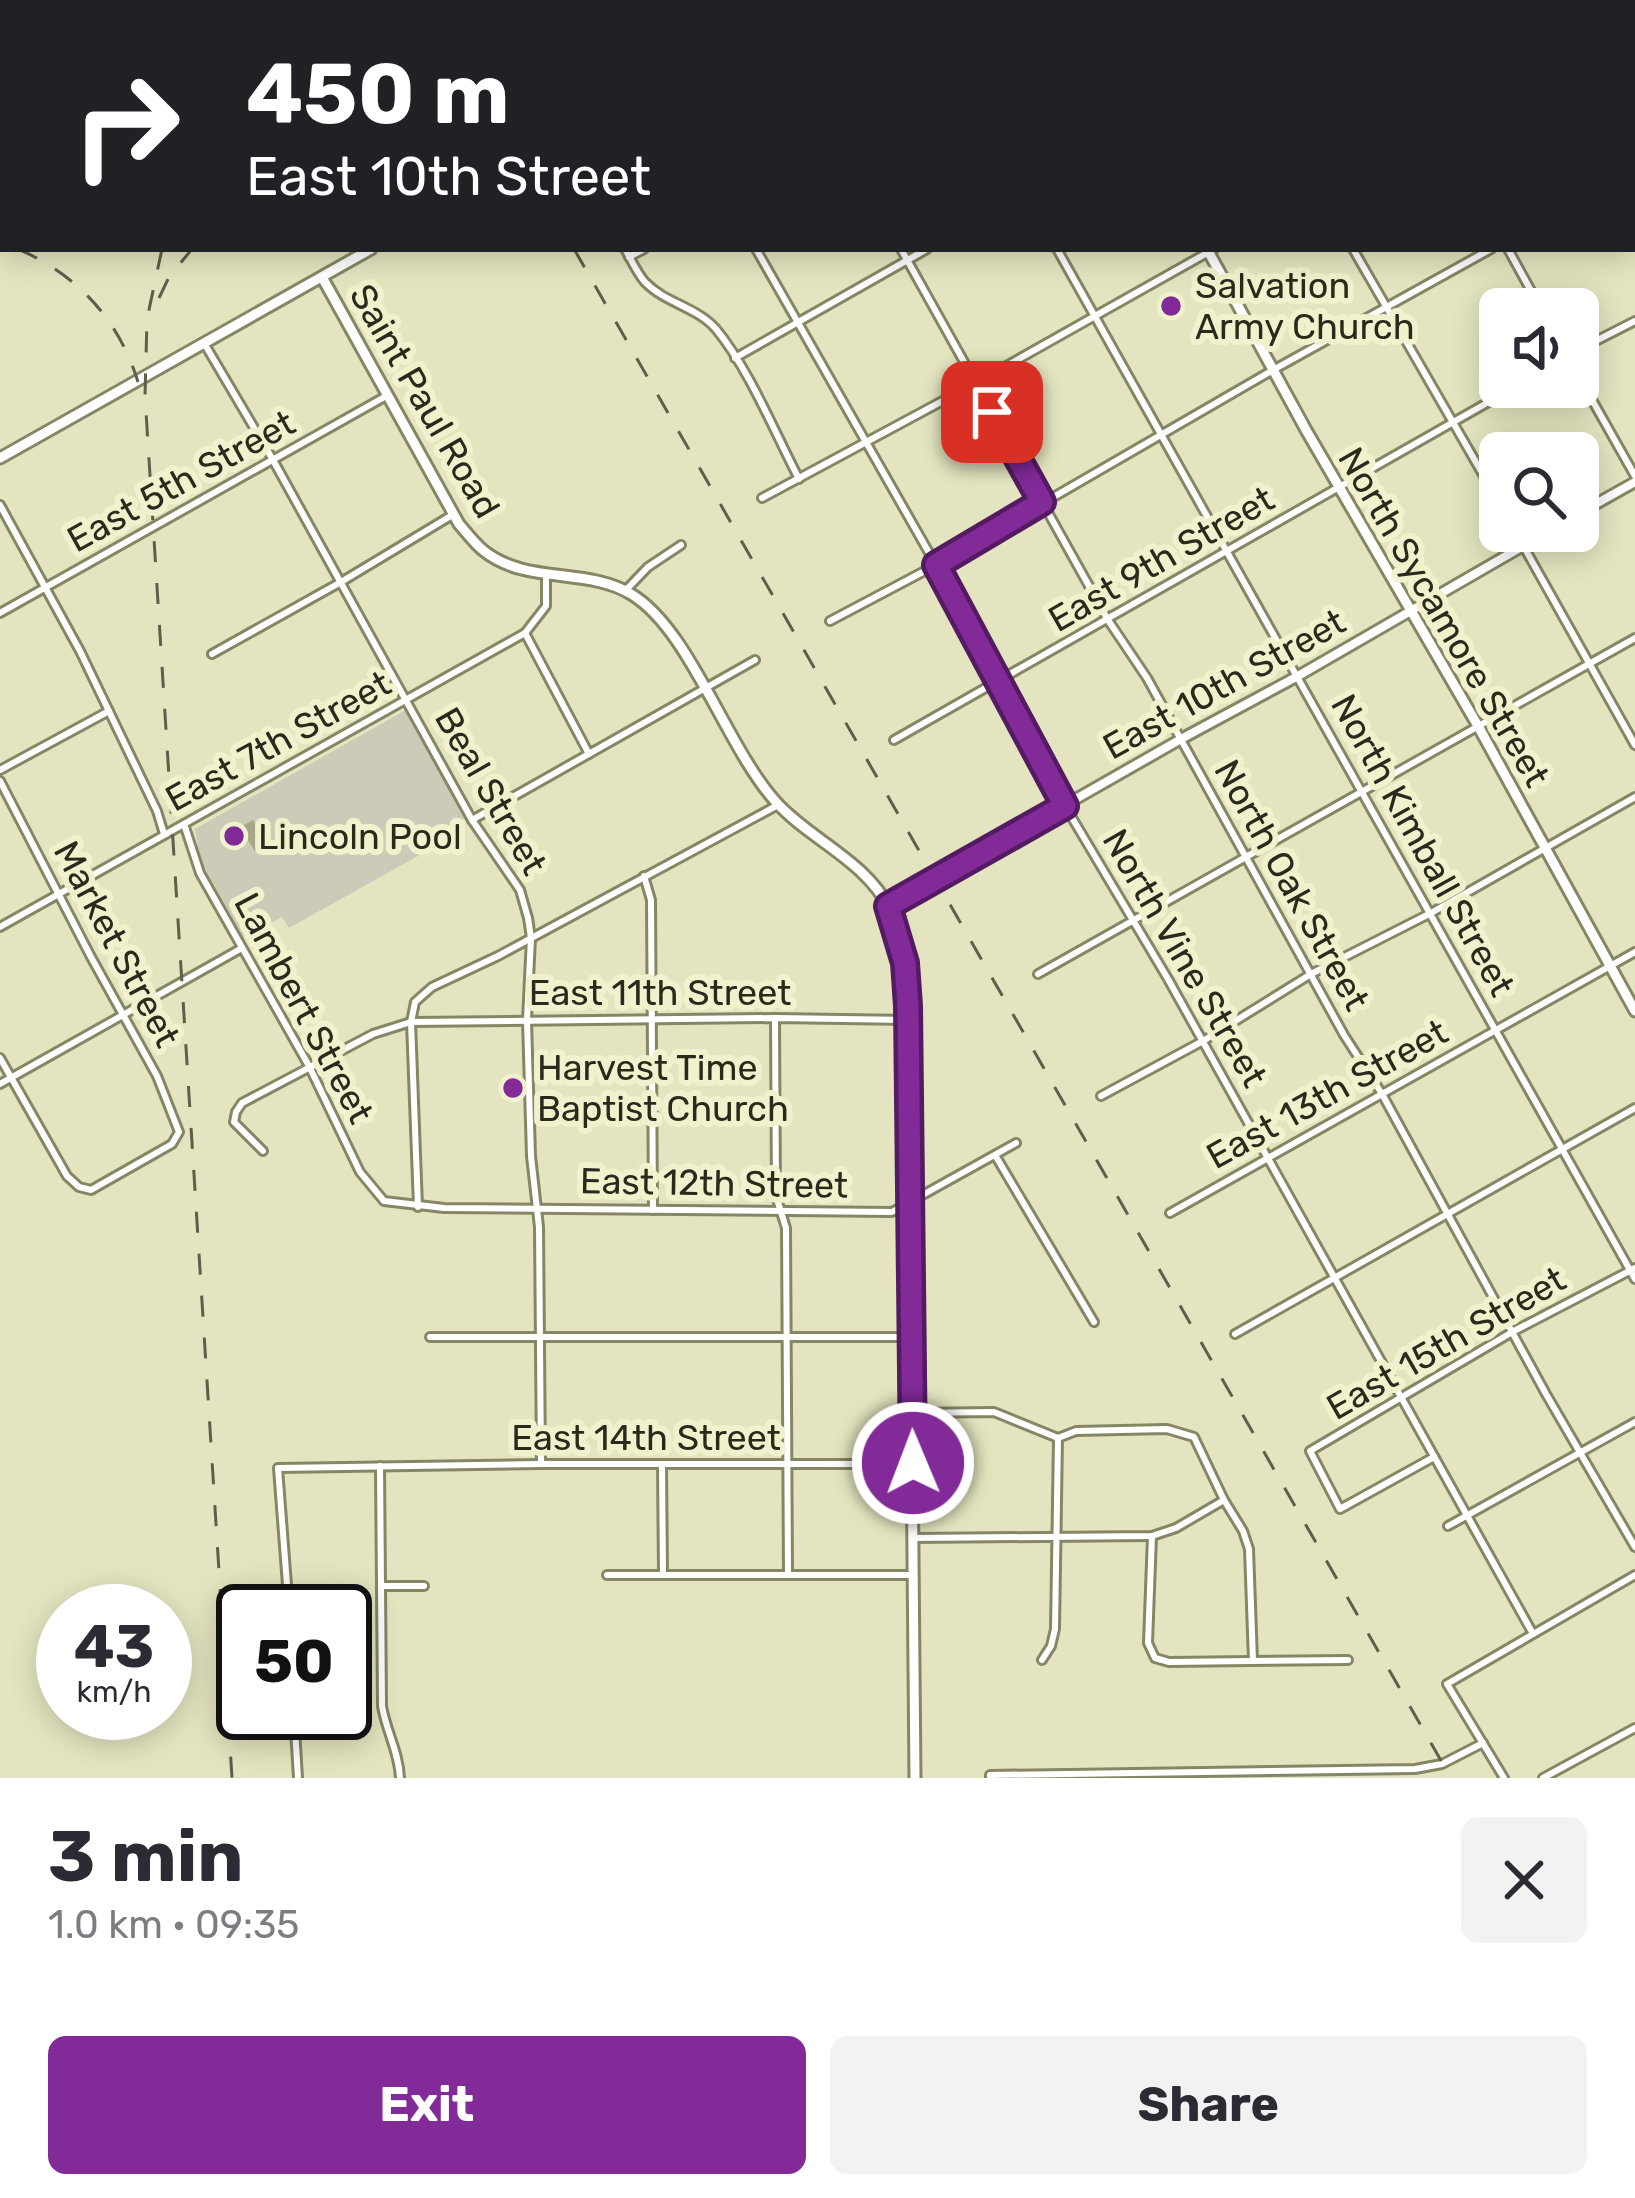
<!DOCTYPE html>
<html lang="en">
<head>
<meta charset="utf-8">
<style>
  :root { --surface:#fff; --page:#f2f2f3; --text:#2b2b33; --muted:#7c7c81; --accent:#812a98 }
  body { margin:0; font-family:Rubik,sans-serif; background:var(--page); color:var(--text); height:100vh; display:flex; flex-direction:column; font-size:45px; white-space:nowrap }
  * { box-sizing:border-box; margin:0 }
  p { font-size:39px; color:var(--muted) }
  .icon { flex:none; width:66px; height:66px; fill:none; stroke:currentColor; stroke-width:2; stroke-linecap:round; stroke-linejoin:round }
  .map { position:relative; height:1778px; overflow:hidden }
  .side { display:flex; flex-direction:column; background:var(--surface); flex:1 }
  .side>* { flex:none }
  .guide { position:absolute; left:0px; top:0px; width:1635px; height:252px; box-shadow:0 6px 30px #0003; background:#202124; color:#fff; overflow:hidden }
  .buttons { position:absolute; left:1479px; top:288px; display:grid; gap:24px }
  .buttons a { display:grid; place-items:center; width:120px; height:120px; border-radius:18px; background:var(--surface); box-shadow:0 6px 30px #0003; font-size:60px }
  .speed { position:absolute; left:36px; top:1584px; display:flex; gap:24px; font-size:60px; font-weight:700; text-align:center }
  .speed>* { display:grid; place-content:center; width:156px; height:156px; border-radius:50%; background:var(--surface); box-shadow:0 6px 30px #0003; line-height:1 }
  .speed small { font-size:30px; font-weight:400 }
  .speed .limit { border:6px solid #111; border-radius:18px; background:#fff; color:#111 }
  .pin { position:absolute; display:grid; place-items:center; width:102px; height:102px; color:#fff; margin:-51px; border-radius:24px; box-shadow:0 6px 18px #0006 }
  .me { position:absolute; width:132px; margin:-66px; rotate:359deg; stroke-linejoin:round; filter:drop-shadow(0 0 9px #0008) }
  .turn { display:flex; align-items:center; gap:42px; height:252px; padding:0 48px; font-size:54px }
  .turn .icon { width:156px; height:156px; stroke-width:2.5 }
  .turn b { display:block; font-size:84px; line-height:102px }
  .round { display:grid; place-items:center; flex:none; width:126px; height:126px; border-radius:18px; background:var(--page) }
  .headline { display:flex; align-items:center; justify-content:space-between; height:204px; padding:0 48px }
  h1 { font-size:72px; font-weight:700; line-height:90px }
  .primary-button { display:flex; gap:24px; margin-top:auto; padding:24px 48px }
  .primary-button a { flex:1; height:138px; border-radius:18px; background:var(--accent); color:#fff; font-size:48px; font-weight:700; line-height:138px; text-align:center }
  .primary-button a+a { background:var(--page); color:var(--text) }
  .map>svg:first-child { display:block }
</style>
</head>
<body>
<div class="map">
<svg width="1635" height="1778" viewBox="0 0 1635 1778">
  <rect width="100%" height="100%" fill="#e4e5c0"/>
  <polygon fill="#cbcbb7" points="404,711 407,712 464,812 463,820 443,831 436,846 289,928 282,917 243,937 200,860 195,829"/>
  <polygon fill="#a6a789" points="253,820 267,845 255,851 245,836 236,849 223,837"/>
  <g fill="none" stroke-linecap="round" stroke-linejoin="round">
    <defs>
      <g id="minor">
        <polyline points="614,0 616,3"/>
        <polyline points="763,0 764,3"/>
        <polyline points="916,0 918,3"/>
        <polyline points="1215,0 1217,3"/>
        <polyline points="1085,3 1091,0"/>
        <polyline points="1362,3 1367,0"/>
        <polyline points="1632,16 1635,14"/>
        <polyline points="1632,171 1635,169"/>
        <path d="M625,249C631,259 637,273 645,282C665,303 697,307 716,329C749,369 775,433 799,479"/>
        <polyline points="756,249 936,565 1065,806 1168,979 1532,1632"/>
        <polyline points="901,249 1108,620 1147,678 1344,1035 1382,1094 1546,1394 1635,1547"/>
        <polyline points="1057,249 1635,1279"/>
        <polyline points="1353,249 1500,504"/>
        <polyline points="1508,249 1541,309"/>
        <polyline points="629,257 644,249"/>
        <polyline points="204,343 273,460 472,820 520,890 528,918 531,938 527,1020 531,1156 539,1227 541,1464"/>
        <polyline points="1578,350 1635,321"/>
        <polyline points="735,358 927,249"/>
        <polyline points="1578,375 1635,476"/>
        <polyline points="762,498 976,383 1214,249"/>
        <polyline points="0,505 80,651 157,811 164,834"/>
        <polyline points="1515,531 1635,745"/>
        <polyline points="625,591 648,567 681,545"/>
        <polyline points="0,613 388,395"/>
        <polyline points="830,621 936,565 1273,370 1491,249"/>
        <polyline points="525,633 589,754"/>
        <polyline points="212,654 341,582 454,514"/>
        <polyline points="894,740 1515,387"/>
        <polyline points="0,770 109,711"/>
        <polyline points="0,781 91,957 157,1076 179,1132 172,1144 91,1190 79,1187 67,1176 0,1058"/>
        <polyline points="472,820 755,660"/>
        <polyline points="184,824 200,873 309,1066 360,1172 384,1201 444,1208 892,1212 1016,1143"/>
        <polyline points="644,876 651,900 653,1210"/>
        <polyline points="0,927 525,633 546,606 546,575"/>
        <polyline points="1038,974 1635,638"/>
        <polyline points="775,1018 776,1196 786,1228 788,1574"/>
        <polyline points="0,1084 242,948"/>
        <polyline points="1101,1096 1203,1041 1311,974 1431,913 1635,797"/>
        <polyline points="263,1151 234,1122 236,1112 242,1103 373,1034 411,1022 775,1018 909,1020"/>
        <polyline points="995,1155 1094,1322"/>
        <polyline points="418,1207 411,1022 415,1002 432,987 498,956 778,805"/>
        <polyline points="1170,1213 1635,952"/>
        <polyline points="1235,1334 1635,1108"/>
        <polyline points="430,1337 911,1337"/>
        <polyline points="912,1413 994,1412 1058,1438"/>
        <polyline points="1058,1438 1076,1431 1167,1429 1194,1437 1224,1500 1243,1531 1249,1549 1253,1661"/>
        <polyline points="1434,1457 1340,1509 1310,1451 1514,1331 1635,1268"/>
        <polyline points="662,1465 663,1574"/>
        <path d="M380,1466L382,1706C386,1731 399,1752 400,1778"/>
        <polyline points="1448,1526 1635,1422"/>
        <polyline points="1152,1536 1148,1643 1155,1658 1169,1662 1348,1660"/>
        <polyline points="913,1538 1152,1536 1176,1528 1224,1500"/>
        <polyline points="607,1575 913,1575"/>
        <polyline points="381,1586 424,1586"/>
        <polyline points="289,1611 278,1468 541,1464 912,1464"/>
        <polyline points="1042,1660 1051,1646 1055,1629 1058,1438"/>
        <polyline points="294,1713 298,1778"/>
        <polyline points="990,1778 990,1775 1415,1769 1442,1764 1483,1743"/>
        <polyline points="1504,1778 1447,1684 1635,1575"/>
        <polyline points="1543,1778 1635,1728"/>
      </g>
      <g id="tertiary">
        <polyline points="1517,0 1519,3"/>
        <polyline points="1632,207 1635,212"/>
        <polyline points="1578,514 1635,482"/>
        <polyline points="888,906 1181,739 1298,676 1549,531"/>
      </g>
      <g id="secondary">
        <polyline points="1065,0 1067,3"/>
        <polyline points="807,3 812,0"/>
        <polyline points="1207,249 1306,430 1478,726 1635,1011"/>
        <path d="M322,277L459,524C467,533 475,544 484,551C527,585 586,567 631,594C690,629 726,747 776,802C809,839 866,861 889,908C904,938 906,973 908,1006L915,1778"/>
        <polyline points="0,458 371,249"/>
      </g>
    </defs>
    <use href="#minor" stroke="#858664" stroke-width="12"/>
    <use href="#tertiary" stroke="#858664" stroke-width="14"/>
    <use href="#secondary" stroke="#858664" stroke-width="15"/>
    <use href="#minor" stroke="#fff" stroke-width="6"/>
    <use href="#tertiary" stroke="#fff" stroke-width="8"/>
    <use href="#secondary" stroke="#fff" stroke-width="9"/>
    <g stroke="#5e5e4a" stroke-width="3" stroke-dasharray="21 21" stroke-linecap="butt">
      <polyline points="430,0 431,3"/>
      <polyline points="63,3 70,0"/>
      <polyline points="343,3 348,0"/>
      <polyline points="0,31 3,30"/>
      <polyline points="0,183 3,182"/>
      <path d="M18,249C78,275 119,320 138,382"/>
      <polyline points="162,249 147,319 145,396 232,1778"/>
      <polyline points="574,249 1451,1778"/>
      <polyline points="159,298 169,277 192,249"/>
    </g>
  </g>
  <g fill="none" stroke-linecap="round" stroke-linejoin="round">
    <defs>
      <polyline id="route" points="913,1463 908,1006 905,963 888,906 1065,806 936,565 1042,502 992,412"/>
    </defs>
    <use href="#route" stroke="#541b63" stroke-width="30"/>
    <use href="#route" stroke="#812a98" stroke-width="21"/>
  </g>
  <g fill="#812a98" stroke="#f1f2cd" stroke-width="4.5">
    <circle cx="1171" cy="306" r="12"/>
    <circle cx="234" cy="836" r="12"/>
    <circle cx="513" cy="1088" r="12"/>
  </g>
  <g text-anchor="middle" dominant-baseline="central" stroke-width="12" stroke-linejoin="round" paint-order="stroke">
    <g font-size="36" fill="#2a2a1c" stroke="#f1f2cd" text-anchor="start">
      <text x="1195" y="285">Salvation<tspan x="1195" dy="41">Army Church</tspan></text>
      <text x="258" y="836">Lincoln Pool</text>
      <text x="537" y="1067">Harvest Time<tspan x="537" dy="41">Baptist Church</tspan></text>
    </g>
    <g font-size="36" fill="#2a2a1c" stroke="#f1f2cd">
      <text transform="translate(425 401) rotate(60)">Saint Paul Road</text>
      <text transform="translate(181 481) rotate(-29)">East 5th Street</text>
      <text transform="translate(1161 559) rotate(-30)">East 9th Street</text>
      <text transform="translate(1444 617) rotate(60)">North Sycamore Street</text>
      <text transform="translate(1224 684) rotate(-29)">East 10th Street</text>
      <text transform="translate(278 741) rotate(-29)">East 7th Street</text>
      <text transform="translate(491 791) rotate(60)">Beal Street</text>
      <text transform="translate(1423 845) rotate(61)">North Kimball Street</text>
      <text transform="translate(1292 885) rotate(61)">North Oak Street</text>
      <text transform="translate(117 944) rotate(62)">Market Street</text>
      <text transform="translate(1185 958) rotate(60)">North Vine Street</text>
      <text x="660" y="992">East 11th Street</text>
      <text transform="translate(304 1008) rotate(62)">Lambert Street</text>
      <text transform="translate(1327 1094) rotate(-29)">East 13th Street</text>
      <text transform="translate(714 1183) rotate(1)">East 12th Street</text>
      <text transform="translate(1446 1343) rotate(-30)">East 15th Street</text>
      <text x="646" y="1437">East 14th Street</text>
    </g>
  </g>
</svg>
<div class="buttons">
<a><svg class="icon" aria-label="sound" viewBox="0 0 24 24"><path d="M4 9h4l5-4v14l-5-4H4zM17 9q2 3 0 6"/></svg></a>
<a><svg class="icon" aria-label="search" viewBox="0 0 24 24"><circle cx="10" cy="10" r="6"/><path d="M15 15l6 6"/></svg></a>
</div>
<div class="speed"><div>43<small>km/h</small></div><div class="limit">50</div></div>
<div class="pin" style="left:992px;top:412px;background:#d93025"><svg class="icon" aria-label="arrive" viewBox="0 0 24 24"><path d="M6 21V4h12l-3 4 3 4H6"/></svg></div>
<svg class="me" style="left:913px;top:1463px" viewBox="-20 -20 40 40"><circle r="17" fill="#812a98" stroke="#fff" stroke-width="3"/><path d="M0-11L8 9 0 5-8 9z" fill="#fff"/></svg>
<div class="guide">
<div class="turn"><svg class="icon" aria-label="right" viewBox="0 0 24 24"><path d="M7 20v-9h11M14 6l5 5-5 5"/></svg><div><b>450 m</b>East 10th Street</div></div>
</div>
</div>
<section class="side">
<div class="headline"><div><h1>3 min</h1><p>1.0 km · 09:35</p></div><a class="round"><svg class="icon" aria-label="close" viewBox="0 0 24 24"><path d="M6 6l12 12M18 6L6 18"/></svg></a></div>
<div class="primary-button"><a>Exit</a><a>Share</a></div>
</section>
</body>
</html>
